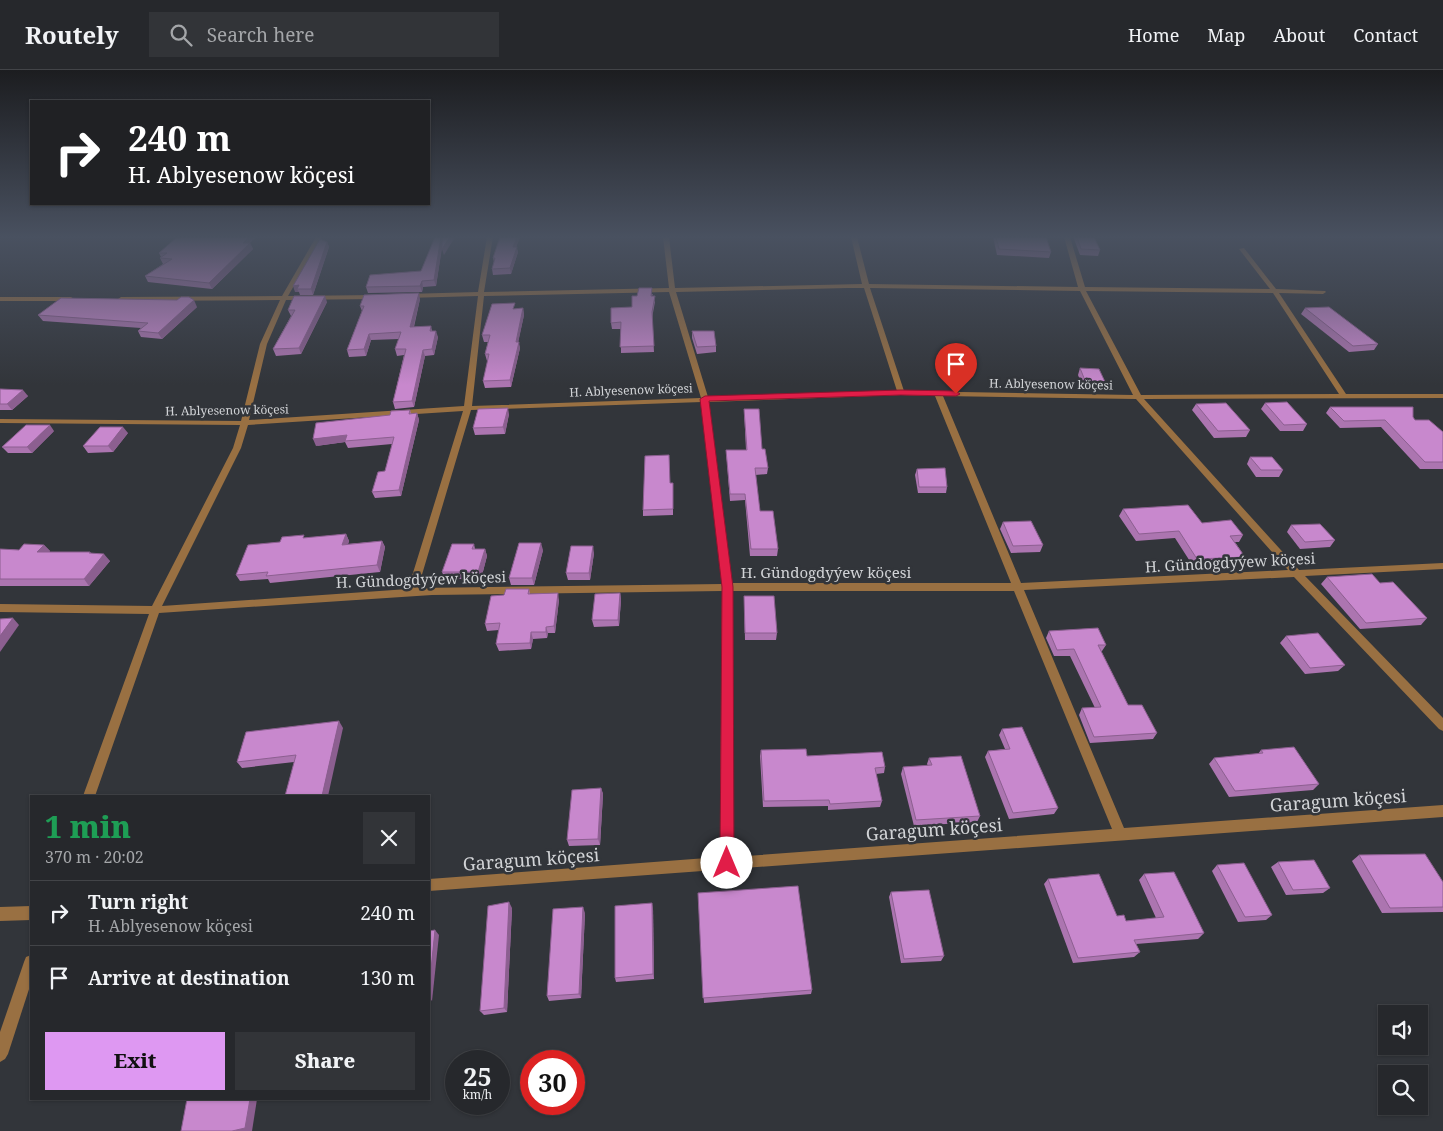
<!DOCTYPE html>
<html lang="en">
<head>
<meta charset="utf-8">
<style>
  :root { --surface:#26282c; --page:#323438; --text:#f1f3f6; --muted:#a4a6a9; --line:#424448; --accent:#de98f2 }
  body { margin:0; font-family:"Noto Serif",serif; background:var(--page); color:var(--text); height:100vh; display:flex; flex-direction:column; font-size:19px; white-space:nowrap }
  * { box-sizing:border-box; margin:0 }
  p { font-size:16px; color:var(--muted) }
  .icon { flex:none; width:28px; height:28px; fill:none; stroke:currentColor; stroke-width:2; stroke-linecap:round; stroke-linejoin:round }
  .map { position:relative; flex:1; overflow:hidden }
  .panel { position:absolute; left:30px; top:725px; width:400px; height:305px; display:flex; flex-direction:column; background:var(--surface); border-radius:0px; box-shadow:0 1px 4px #0004,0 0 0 1px var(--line) }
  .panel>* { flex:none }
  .guide { position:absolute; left:30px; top:30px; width:400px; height:105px; border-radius:0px; box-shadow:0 1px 4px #0004,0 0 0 1px var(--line); background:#202124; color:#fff; overflow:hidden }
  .controls { position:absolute; left:1378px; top:935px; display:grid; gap:10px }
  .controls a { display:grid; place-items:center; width:50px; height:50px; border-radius:0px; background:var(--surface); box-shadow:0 1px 4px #0004,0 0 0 1px var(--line); font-size:25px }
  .speed { position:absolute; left:445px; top:980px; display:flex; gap:10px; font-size:25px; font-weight:700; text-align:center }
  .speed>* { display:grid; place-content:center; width:65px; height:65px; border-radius:50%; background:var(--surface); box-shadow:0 1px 4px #0004,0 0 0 1px var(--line); line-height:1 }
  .speed small { font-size:12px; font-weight:400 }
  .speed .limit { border:8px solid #d22; background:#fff; color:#111 }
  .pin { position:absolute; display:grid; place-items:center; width:42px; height:42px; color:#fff; margin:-51px -21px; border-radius:50% 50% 50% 0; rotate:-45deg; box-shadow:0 0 5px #0007 }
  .pin .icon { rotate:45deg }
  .me { position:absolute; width:55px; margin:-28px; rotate:0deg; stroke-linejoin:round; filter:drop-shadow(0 0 4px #0008) }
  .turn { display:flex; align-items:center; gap:18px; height:105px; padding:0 15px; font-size:22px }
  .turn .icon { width:65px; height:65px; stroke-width:2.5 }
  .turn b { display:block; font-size:35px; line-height:42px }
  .round { display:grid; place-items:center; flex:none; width:52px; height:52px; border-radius:0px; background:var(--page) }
  .headline { display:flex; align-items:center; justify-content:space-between; height:85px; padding:0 15px }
  h1 { font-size:30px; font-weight:800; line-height:38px; color:#1e9e55 }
  .button { display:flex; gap:10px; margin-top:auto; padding:10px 15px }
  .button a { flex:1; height:58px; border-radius:0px; background:var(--accent); color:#111; font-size:20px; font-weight:800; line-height:58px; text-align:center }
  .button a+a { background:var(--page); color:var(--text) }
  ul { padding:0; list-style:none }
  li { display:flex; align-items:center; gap:15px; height:65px; padding:0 15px; border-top:1px solid var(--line) }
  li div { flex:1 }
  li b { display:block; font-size:19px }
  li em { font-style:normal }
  header { display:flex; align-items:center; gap:30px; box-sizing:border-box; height:70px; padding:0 25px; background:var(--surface); border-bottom:1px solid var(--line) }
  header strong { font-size:24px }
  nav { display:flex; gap:28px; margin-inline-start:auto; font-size:18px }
  .search { width:350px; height:45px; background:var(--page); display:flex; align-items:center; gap:12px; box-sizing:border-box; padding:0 18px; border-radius:0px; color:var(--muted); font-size:19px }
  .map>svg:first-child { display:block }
</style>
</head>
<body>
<header>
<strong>Routely</strong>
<div class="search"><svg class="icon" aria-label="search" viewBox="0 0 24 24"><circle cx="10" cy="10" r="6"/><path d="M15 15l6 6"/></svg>Search here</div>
<nav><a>Home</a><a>Map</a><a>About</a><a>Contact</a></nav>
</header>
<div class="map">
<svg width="1443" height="1061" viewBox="0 0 1443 1061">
  <rect width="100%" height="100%" fill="#32353a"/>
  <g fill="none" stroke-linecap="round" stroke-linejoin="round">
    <g fill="#997042" fill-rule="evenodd">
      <path d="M316,167H322L288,226L376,225L379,227L376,229L286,230L267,274L249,350L464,336L478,226L406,228L403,226L406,224L478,222L487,167H493L484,222L669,218L663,167H669L675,218L862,214L851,167H857L869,214L1078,217L1064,167H1070L1085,217L1270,219L1239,179L1244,178L1276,219L1325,221L1326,222L1323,224L1279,223L1346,324H1443V328L1144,329L1299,500L1443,493V499L1305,506L1443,648V661L1439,659L1294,507L1024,520L1124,758L1443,735V747L429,821V809L720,787L722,521L432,525L159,543L95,726H83L149,544L0,542V534L152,536L233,378L240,355L0,353V349L241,351L260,274L280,230L121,231L118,229L121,227L282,226ZM848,218H864L897,321L708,327L676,222ZM870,218L1080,221L1133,325L904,321ZM1086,221L1273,223L1339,324L1141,325ZM669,222L701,328L472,336L484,226ZM901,325L935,326L1011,513H731L709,332ZM943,326L1136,329L1288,500L1021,513ZM702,332L722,514L418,518L471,340ZM463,341L408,519L162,536L241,378L248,355ZM732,521H1014L1112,759L733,787Z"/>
      <polygon points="0,227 71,227 74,229 71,231 0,231"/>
      <polygon points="31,836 31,850 0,851 0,837"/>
      <polygon points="31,885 31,913 8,984 5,989 0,992 0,962 24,892 26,887"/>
    </g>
  </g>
  <g fill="#ac75b0">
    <polygon points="442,167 444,185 442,176 436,216 423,217 422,222 368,223 366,217 421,201"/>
    <polygon points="500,167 520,167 516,177 518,182 511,204 493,205 492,199 494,192 493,188"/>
    <polygon points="993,167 1046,167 1051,182 1049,188 997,185"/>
    <polygon points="1074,167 1094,167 1100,180 1098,186 1080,185 1074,169"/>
    <polygon points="327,172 329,177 313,225 300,225 299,222 295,222"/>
    <polygon points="250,173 253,179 212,219 148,212 145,206 163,194 160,188 161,187 159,183"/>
    <polygon points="653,224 652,226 655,232 652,248 654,282 621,283 621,259 612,259 611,253 632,237 637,226"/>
    <polygon points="420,229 414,257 431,256 432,261 438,267 434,285 425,286 414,337 395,339 393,332 404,285 397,286 395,279 399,269 371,270 366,286 349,287 347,280 362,241 360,236"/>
    <polygon points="327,232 301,284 276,286 273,279 291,246 288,240"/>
    <polygon points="197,237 162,269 141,267 138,261 141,258 43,251 38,245"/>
    <polygon points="523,238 524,245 518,272 520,278 511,317 485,318 483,311 488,291 487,291 485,284 488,272 484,272 482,265 516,239"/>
    <polygon points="1305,238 1378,274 1374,280 1349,282 1301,244"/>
    <polygon points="692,261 716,276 716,282 697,284 692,268"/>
    <polygon points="1080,298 1106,314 1103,320 1084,320 1078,305"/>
    <polygon points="0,319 28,326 12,340 0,340"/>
    <polygon points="1265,333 1307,354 1303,361 1280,361 1261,339"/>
    <polygon points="1196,334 1250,360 1246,367 1214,368 1192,340"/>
    <polygon points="1330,337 1415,350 1443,362 1443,399 1420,399 1381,357 1340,358 1326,343"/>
    <polygon points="744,339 762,379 768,398 767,404 755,405 760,441 778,479 777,486 750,486 745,430 730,431 726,380 746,380"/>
    <polygon points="410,340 411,344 417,343 419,350 401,426 375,428 372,422 385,401 392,374 348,378 345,372 316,376 390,345"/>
    <polygon points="509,344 505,364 475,365 473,358"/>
    <polygon points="54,361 32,383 8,383 2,377"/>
    <polygon points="128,363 113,382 88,383 83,376"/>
    <polygon points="1250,387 1283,400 1279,407 1256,407 1247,394"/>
    <polygon points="917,399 947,417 946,423 918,423 915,405"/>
    <polygon points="670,413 673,420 673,445 643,446 643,440"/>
    <polygon points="1123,439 1202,453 1243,465 1239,472 1235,472 1245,487 1241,494 1193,496 1175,468 1136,471 1119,446"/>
    <polygon points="1003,452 1043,475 1040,482 1011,483 1000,459"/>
    <polygon points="1291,455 1335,470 1330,477 1300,479 1287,462"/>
    <polygon points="346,464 349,471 348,474 382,471 385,477 380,502 270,513 268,509 240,511 236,505 280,472 305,468"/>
    <polygon points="474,474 475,479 485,479 487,486 481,509 445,509 442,502"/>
    <polygon points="44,475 50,481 49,482 90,482 91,483 110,491 89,516 0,516 0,479 19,480"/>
    <polygon points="543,480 534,515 511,515 509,508"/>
    <polygon points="594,483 590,510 568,510 566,503"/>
    <polygon points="1327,507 1427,548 1421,555 1360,559 1321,514"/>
    <polygon points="529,519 530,524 559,530 555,563 548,563 547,568 533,569 531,579 499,581 496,574 499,560 487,561 485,554 504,525"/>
    <polygon points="620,523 621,530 619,556 594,557 592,550"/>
    <polygon points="744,526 777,563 776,570 745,570"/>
    <polygon points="1049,561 1106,575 1102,581 1101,581 1128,635 1157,663 1153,669 1090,673 1079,645 1082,638 1095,638 1070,586 1054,586 1046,568"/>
    <polygon points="1286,566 1345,595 1338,601 1305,604 1280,573"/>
    <polygon points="343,658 294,692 242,698 237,692"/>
    <polygon points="1002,659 1058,738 1054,744 1009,749 985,687 988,681 1005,679 999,665"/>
    <polygon points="761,680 885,697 884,703 876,704 882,731 880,737 828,740 828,736 763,737 760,686"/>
    <polygon points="1261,680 1319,714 1313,720 1229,727 1209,694 1214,688 1258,684"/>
    <polygon points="929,688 980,746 977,752 914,756 901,704 903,697 928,696 927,694"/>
    <polygon points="601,718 603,724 600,775 569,776 567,770"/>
    <polygon points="1359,785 1443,812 1443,842 1382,843 1352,791"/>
    <polygon points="1278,792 1330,818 1323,823 1286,825 1271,797"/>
    <polygon points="1217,795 1272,845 1266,850 1238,852 1212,801"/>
    <polygon points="1144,804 1204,863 1198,869 1136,874 1140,882 1134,887 1073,893 1044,814 1048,809 1126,851 1156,848 1139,810"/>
    <polygon points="891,822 944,886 941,891 901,893 889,827"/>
    <polygon points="698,823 812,920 811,924 704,933"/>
    <polygon points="512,838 507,942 484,945 480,941"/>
    <polygon points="653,838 654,909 616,912 615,908"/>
    <polygon points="585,843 581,928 549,931 547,926"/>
  </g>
  <g fill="#8c5f90">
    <polygon points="249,167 256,167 250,173 253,179 212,219 209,213"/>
    <polygon points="441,167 443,172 436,216 434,210"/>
    <polygon points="450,167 455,167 444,185 442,179"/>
    <polygon points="517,167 520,167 514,183 513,177"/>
    <polygon points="327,172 329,177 313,225 311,219"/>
    <polygon points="517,177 518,182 511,204 510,198"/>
    <polygon points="422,211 423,217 422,222 420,216"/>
    <polygon points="299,215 297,219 299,222 295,222 293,216"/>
    <polygon points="419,223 420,229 412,263 410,257"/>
    <polygon points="325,226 327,232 301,284 299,278"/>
    <polygon points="194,230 197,237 162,269 158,263"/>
    <polygon points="523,238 524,245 517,278 516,272"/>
    <polygon points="436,261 438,267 434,285 432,279"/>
    <polygon points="369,264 371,270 366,286 364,279"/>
    <polygon points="519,272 520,278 511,317 510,310"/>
    <polygon points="423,280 425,286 414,337 412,331"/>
    <polygon points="23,320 28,326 12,340 7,334"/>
    <polygon points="508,338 509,344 505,364 503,357"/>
    <polygon points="417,343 419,350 401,426 399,420"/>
    <polygon points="50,355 54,361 32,383 27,377"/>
    <polygon points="123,357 128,363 113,382 108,376"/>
    <polygon points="347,365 345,372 316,376 313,369"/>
    <polygon points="346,464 349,471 346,481 342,475"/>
    <polygon points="382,471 385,477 380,502 377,495"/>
    <polygon points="541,473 543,480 534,515 532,508"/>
    <polygon points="44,475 50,481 43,489 37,482"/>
    <polygon points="593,476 594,483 590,510 589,503"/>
    <polygon points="485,479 487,486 481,509 478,502"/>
    <polygon points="104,484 110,491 89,516 84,509"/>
    <polygon points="558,523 559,530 555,563 554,556"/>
    <polygon points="620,523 621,530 619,556 618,550"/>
    <polygon points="13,548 19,555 0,582 0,566"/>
    <polygon points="546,557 548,563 547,568 546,562"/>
    <polygon points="531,562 533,569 531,579 530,573"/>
    <polygon points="339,651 343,658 328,726 322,726"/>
    <polygon points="601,718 603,724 600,775 598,769"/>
    <polygon points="509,832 512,838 507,942 504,938"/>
    <polygon points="652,833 653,838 654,909 653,904"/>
    <polygon points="583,837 585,843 581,928 579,924"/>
    <polygon points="435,860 439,865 432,931 429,927 429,920"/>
    <polygon points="250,1029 257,1029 252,1061 232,1061"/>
  </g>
  <g fill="#c888cd" stroke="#8c5f90">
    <polygon points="182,167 249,167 243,173 250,173 209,213 145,206 172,189 160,188 167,183 159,183 176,168 181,168"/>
    <polygon points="435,167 441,167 434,210 422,211 420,216 366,217 370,205 421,201"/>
    <polygon points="442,167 450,167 442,179"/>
    <polygon points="500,167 517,167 513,177 517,177 510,198 492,199 495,188 493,188"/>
    <polygon points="996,167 1046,167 1051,182 999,179"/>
    <polygon points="1077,167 1094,167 1100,180 1081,179"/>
    <polygon points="320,169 327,172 311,219 297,219 299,215 293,216"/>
    <polygon points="639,218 652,218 651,226 655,226 652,242 654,276 620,277 621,252 611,253 611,238 632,237 632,226 637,226"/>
    <polygon points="419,223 410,257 431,256 430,261 436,261 432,279 423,280 412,331 393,332 406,279 395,279 401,262 369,264 364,279 347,280 364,236 360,236 364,225"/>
    <polygon points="294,226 325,226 299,278 273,279 295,240 288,240"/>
    <polygon points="181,227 189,227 194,230 158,263 138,261 148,253 38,245 61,228 177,230"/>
    <polygon points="515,233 513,239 523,238 516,272 519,272 510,310 483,311 489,284 485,284 490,265 482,265 492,234"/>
    <polygon points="1329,237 1378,274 1353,276 1305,238"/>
    <polygon points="692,261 714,261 716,276 697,277"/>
    <polygon points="1080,298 1099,299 1106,314 1086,313"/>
    <polygon points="0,319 23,320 7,334 0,334"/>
    <polygon points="1287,332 1307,354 1284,355 1265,333"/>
    <polygon points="1226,333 1250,360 1218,361 1196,334"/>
    <polygon points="1330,337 1413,337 1413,347 1415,350 1429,350 1443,362 1443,392 1425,392 1385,350 1344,351"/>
    <polygon points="508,338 503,357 473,358 478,339"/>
    <polygon points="744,339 759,339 762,379 765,379 768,398 755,398 760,441 773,441 778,479 751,479 745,424 730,424 726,380 747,380"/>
    <polygon points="410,340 409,344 417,343 399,420 372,422 378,402 385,401 394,367 345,371 347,365 313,369 316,353 390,345 391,341"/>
    <polygon points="26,355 50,355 27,377 2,377"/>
    <polygon points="100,357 123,357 108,376 83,376"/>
    <polygon points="669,385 670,413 673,413 673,439 643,440 645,386"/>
    <polygon points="1250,387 1272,387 1283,400 1261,400"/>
    <polygon points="945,398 947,417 919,417 917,399"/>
    <polygon points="1188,435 1202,453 1231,450 1243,465 1230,466 1245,487 1197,489 1179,461 1139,464 1123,439"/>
    <polygon points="1031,451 1043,475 1013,476 1003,452"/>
    <polygon points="1320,454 1335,470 1305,472 1291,455"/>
    <polygon points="346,464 342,475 382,471 377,495 266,506 268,502 236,505 248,475 280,472 282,467 304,465 303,468"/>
    <polygon points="519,473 541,473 532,508 509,508"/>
    <polygon points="24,474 44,475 37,482 90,482 89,483 104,484 84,509 0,509 0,479 19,480"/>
    <polygon points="452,474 474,474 472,479 485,479 478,502 442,502"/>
    <polygon points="571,476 593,476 589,503 566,503"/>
    <polygon points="1372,504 1380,513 1393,512 1427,548 1366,553 1327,507"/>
    <polygon points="506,519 529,519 528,524 558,523 554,556 546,557 546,562 531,562 530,573 496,574 500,553 485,554 491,526 504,525"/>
    <polygon points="620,523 618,550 592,550 595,524"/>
    <polygon points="744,526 774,526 777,563 745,563"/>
    <polygon points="13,548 0,566 0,549"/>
    <polygon points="1098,558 1106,575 1098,575 1128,635 1142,635 1157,663 1094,667 1082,638 1101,637 1074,579 1057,580 1049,561"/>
    <polygon points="1318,563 1345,595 1310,598 1286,566"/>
    <polygon points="339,651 322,726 285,726 296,685 237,692 246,662"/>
    <polygon points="1022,657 1058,738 1013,743 988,681 1010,679 1002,659"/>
    <polygon points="1294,677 1319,714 1235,721 1214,688 1263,683 1261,680"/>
    <polygon points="806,679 807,686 882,682 885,697 875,698 882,731 830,734 829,730 764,731 761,680"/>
    <polygon points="961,686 980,746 916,750 903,697 932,695 929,688"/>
    <polygon points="601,718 598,769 567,770 572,720"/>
    <polygon points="1425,784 1443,812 1443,837 1390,838 1359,785"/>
    <polygon points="1314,790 1330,818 1293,820 1278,792"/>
    <polygon points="1244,793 1272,845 1245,847 1217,795"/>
    <polygon points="1174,802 1204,863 1134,870 1140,882 1078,888 1048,809 1099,804 1117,846 1124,845 1126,851 1164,847 1144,804"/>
    <polygon points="798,816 812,920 703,928 698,823"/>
    <polygon points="929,820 944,886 904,889 891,822"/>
    <polygon points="509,832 504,938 480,941 488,836"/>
    <polygon points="652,833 653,904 615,908 615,836"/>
    <polygon points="583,837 579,924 547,926 553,839"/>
    <polygon points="435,860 429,920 429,861"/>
    <polygon points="187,1029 250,1029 245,1058 232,1061 181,1061"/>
  </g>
  <linearGradient id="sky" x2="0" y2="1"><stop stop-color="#1c1d20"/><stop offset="0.53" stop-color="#495160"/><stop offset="1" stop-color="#495160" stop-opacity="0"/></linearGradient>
  <rect width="1443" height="315" fill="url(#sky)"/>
  <polygon fill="#e11d48" stroke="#92132f" points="901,320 956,321 960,324 956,326 901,325 709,331 733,517 734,793 732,798 727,800 722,798 720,793 722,517 700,329 705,326"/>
  <g text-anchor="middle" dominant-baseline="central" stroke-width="5" stroke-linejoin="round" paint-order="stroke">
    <g font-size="12" fill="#d1d3d6" stroke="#32353a">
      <text transform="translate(1051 314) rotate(1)">H. Ablyesenow köçesi</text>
      <text transform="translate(631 320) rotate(-2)">H. Ablyesenow köçesi</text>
      <text transform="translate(227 340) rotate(-1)">H. Ablyesenow köçesi</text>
    </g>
    <g font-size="15" fill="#d1d3d6" stroke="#32353a">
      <text transform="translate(1230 492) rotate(-3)">H. Gündogdyýew köçesi</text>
      <text x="826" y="502">H. Gündogdyýew köçesi</text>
      <text transform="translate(421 509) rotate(-2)">H. Gündogdyýew köçesi</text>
    </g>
    <g font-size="18" fill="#d1d3d6" stroke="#32353a">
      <text transform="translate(1338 730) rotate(-4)">Garagum köçesi</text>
      <text transform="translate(934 759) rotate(-4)">Garagum köçesi</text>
      <text transform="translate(531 789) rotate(-4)">Garagum köçesi</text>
    </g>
  </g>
</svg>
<div class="controls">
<a><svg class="icon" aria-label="sound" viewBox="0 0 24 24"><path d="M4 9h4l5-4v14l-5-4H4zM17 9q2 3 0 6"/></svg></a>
<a><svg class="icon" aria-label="search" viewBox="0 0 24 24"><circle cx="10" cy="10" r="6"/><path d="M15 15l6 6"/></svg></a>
</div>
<div class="speed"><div>25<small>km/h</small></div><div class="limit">30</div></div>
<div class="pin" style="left:956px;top:324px;background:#d93025"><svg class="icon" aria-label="arrive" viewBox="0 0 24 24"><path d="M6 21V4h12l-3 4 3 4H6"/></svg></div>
<svg class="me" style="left:727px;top:793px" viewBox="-20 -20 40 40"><circle r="19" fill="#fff"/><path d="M0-13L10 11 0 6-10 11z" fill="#e11d48"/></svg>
<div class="guide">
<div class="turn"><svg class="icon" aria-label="right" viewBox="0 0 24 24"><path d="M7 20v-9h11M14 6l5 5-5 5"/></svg><div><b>240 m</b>H. Ablyesenow köçesi</div></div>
</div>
<section class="panel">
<div class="headline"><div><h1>1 min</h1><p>370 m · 20:02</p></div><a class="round"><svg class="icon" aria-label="close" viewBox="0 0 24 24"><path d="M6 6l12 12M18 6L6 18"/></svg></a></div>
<ul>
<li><svg class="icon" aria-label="right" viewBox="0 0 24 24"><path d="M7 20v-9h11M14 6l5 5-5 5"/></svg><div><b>Turn right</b><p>H. Ablyesenow köçesi</p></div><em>240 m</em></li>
<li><svg class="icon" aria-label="arrive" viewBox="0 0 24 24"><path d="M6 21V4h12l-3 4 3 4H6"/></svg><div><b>Arrive at destination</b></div><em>130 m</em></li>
</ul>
<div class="button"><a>Exit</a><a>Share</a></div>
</section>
</div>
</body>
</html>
